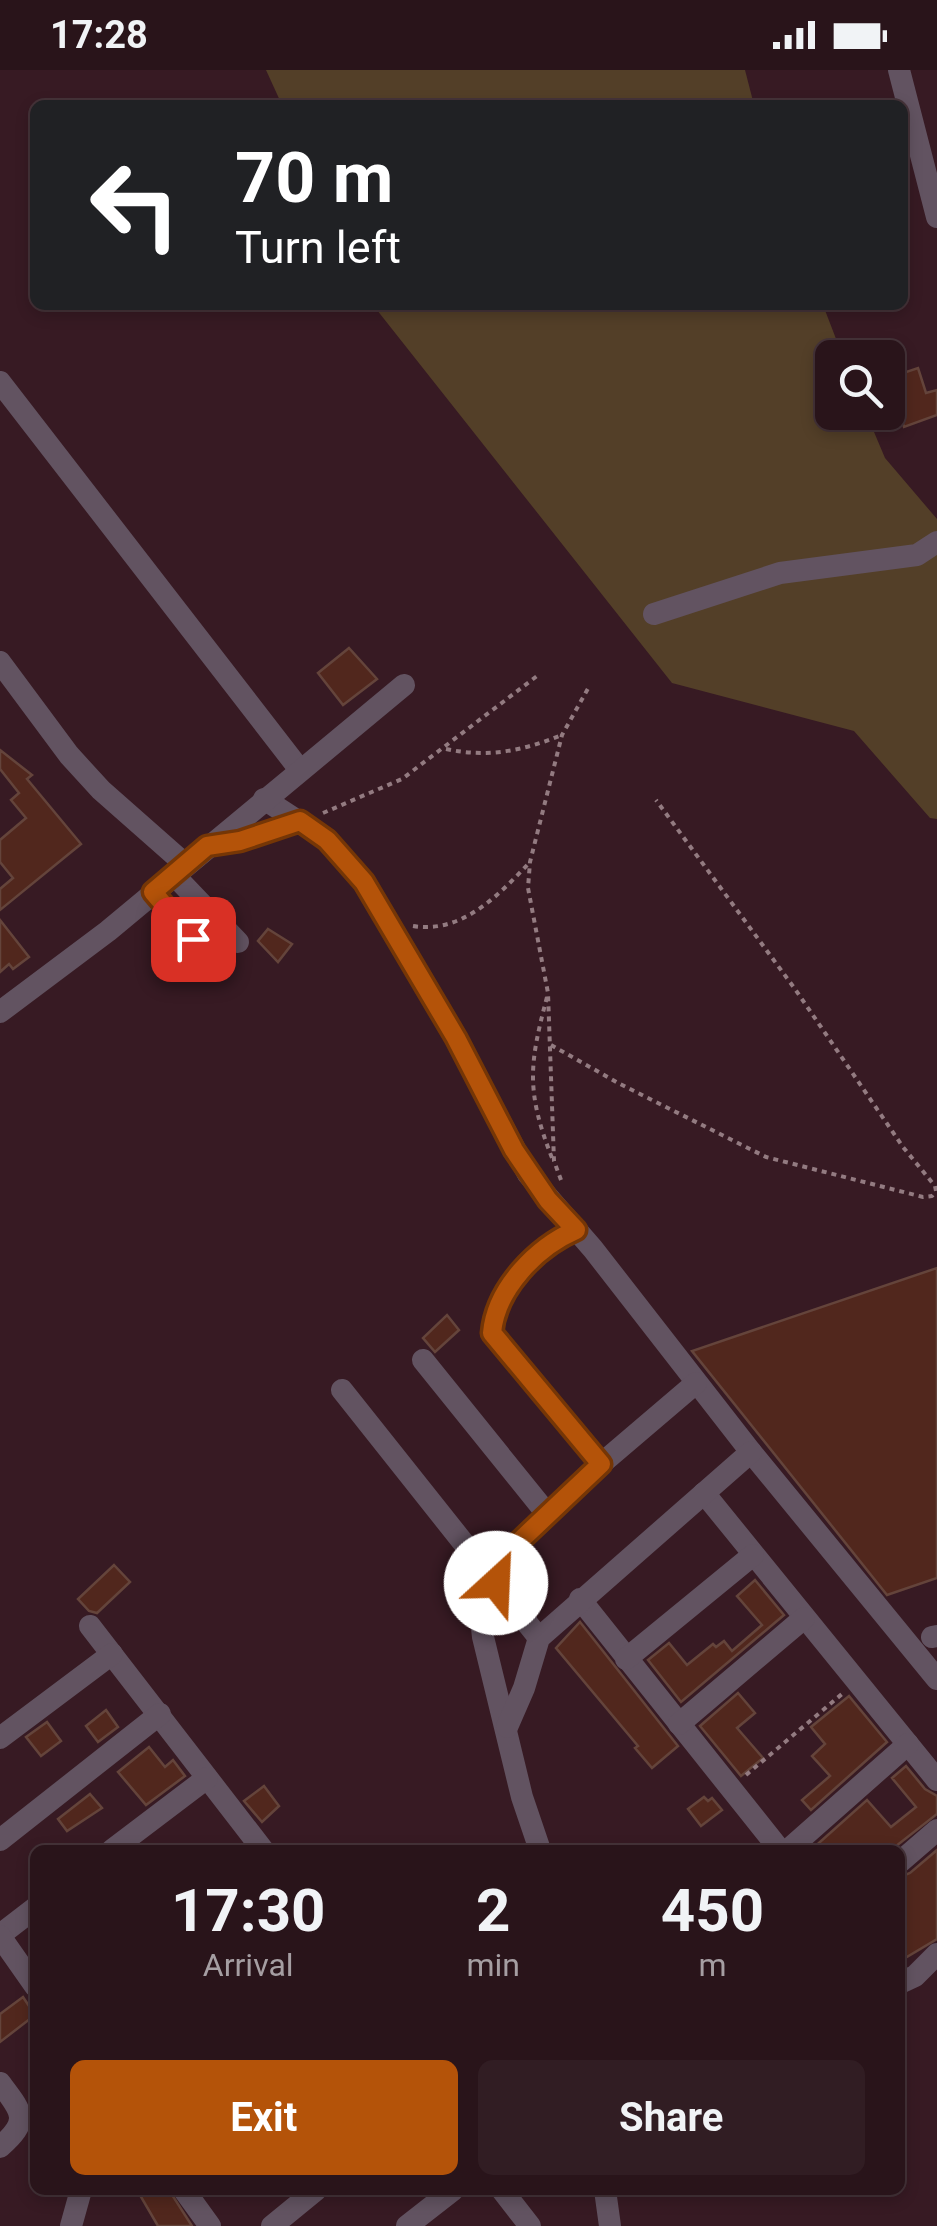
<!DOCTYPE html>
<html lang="en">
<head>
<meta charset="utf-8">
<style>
  :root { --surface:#29141a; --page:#311d23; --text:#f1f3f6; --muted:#a59ea2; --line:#453339; --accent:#b45309 }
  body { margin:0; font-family:Roboto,sans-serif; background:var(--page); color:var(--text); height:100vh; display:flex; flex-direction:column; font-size:38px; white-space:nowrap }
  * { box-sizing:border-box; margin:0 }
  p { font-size:32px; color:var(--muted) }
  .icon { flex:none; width:55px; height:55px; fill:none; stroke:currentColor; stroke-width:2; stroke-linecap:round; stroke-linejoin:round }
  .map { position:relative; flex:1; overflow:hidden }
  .details { position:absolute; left:30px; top:1775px; width:875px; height:350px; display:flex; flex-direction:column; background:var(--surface); border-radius:15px; box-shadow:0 5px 15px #0003,0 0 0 2px var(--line) }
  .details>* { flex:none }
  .banner { position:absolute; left:30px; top:30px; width:878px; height:210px; border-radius:15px; box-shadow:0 5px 15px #0003,0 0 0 2px var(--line); background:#202124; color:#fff; overflow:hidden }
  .buttons { position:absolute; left:815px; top:270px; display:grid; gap:20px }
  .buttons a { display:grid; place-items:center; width:90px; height:90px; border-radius:15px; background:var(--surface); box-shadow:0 5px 15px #0003,0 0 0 2px var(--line); font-size:50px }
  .pin { position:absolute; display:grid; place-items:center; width:85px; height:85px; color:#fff; margin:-42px; border-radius:20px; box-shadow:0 5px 15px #0006 }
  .me { position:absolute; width:110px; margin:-55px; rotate:25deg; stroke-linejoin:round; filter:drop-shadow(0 0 8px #0008) }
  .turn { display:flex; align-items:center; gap:35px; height:210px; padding:0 40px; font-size:45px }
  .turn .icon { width:130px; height:130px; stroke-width:2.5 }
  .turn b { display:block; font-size:70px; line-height:85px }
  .eta { display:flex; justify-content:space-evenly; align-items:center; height:170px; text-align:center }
  .eta b { font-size:60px; font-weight:700; line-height:70px }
  .cta { display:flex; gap:20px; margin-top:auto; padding:20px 40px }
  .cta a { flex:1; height:115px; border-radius:15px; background:var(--accent); color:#fff; font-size:40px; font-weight:700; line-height:115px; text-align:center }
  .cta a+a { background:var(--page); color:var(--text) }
  .status { display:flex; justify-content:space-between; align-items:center; height:70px; padding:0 50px; background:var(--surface); direction:ltr }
  .status svg { height:28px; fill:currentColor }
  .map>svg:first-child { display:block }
</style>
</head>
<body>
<div class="status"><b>17:28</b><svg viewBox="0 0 49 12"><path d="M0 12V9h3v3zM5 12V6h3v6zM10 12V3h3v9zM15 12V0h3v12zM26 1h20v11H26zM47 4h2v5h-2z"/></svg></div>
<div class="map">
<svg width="937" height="2156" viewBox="0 0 937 2156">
  <rect width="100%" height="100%" fill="#371a23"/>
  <g fill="#533f28">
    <polygon points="266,0 745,0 754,35 282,35"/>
    <polygon points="373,235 823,235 843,287 832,288 832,342 866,343 885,388 937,449 937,749 930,748 854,661 672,613"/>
  </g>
  <g fill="#51271d" stroke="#64443b" stroke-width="2.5">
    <polygon points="918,298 926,323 937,320 937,345 904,357 888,308"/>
    <polygon points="349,578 377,609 343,635 318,603"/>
    <polygon points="0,680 32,705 27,709 81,774 0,840 0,819 13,808 0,792 0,770 26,748 11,730 19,723 0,699"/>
    <polygon points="0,850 29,887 13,899 9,894 0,902"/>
    <polygon points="268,859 292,874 278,892 258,871"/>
    <polygon points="937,1198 937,1508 887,1525 692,1281"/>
    <polygon points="447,1245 459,1260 435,1282 423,1268"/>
    <polygon points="114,1495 130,1512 97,1543 89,1541 78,1529"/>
    <polygon points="755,1510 784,1545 681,1632 648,1590 669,1573 687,1595 713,1574 716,1577 724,1571 732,1581 762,1555 737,1526"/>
    <polygon points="580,1552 678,1676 652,1698 635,1678 638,1676 556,1578"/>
    <polygon points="738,1623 755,1643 737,1658 763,1688 741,1706 700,1656"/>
    <polygon points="849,1626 887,1672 811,1740 802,1730 830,1706 812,1686 825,1674 811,1657"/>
    <polygon points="106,1640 118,1657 98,1672 86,1656"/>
    <polygon points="47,1652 61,1671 41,1686 26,1667"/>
    <polygon points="149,1677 165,1697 173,1690 185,1706 146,1735 118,1702"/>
    <polygon points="906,1696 925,1719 937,1726 937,1744 891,1780 811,1780 867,1730 891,1757 916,1737 892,1708"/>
    <polygon points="264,1716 279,1736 262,1752 244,1731"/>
    <polygon points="90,1724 102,1738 67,1761 58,1749"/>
    <polygon points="704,1727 708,1731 712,1728 722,1740 701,1756 688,1739"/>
    <polygon points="937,1780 937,1869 900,1891 900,1807 910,1803"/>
    <polygon points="23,1927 35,1945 0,1972 0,1944"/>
    <polygon points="137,2120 169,2120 192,2156 158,2156"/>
  </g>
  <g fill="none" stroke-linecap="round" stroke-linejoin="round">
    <g stroke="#937b81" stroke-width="4" stroke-dasharray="5 5" stroke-linecap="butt">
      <path d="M446,679C488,688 522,681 562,665"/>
      <polyline points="323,743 402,709 537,606"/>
      <path d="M413,856C462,864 499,825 530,792"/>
      <path d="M547,927C529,995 526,1021 552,1088"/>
      <polyline points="551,975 620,1014 766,1087 923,1127 932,1126 936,1121 935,1116 903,1077 795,919 656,730"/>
      <polyline points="561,1110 554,1091 548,923 528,818 530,792 562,665 590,615"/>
      <polyline points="746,1705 842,1624"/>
    </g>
    <g stroke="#625361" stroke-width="22">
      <polyline points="899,0 937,147"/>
      <polyline points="0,312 300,700"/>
      <polyline points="654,544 780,503 917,485 937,472"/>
      <polyline points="0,592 69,685 101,720 186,795"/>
      <polyline points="264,729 327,770 364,813 456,968 528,1104 593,1179 751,1382 937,1609"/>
      <polyline points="208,776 240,771 301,751"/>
      <polyline points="174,805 238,872"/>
      <polyline points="153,822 193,869"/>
      <polyline points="0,942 108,861 404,615"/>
      <path d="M576,1160C537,1177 496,1218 492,1263L601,1394"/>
      <polyline points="423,1290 548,1445"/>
      <polyline points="342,1320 539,1568"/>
      <polyline points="704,1423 937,1710"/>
      <polyline points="487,1502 601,1394 696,1313"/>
      <polyline points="496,1513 482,1524 479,1532 483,1567 522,1727 540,1780"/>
      <polyline points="580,1529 780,1780"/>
      <polyline points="90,1556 263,1780"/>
      <polyline points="932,1567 937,1566"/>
      <polyline points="626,1589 753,1485"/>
      <polyline points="679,1654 804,1548"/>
      <polyline points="507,1657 524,1618 539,1568 751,1382"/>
      <polyline points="0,1668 112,1584"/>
      <polyline points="0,1770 160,1644"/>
      <polyline points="112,1780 207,1708"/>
      <polyline points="788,1780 908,1674"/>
      <polyline points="900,1792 937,1760"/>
      <polyline points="0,1865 35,1838"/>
      <polyline points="0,1866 35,1916"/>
      <polyline points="900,1913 915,1906 937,1884"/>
      <path d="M0,2013C22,2042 31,2050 0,2077"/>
      <polyline points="184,2120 210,2156"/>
      <polyline points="502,2120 530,2156"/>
      <polyline points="605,2120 610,2156"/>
      <polyline points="71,2156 81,2120"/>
      <polyline points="272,2156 316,2120"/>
      <polyline points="407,2156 453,2120"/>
    </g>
  </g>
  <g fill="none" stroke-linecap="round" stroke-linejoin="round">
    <defs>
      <path id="route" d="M193,869L153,822L207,776L240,771L300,751L327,770L364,812L456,968L514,1080L548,1130L576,1160C537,1177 496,1218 492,1263L601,1394L487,1502L496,1513"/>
    </defs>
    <use href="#route" stroke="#753606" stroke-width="25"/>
    <use href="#route" stroke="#b45309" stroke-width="18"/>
  </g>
</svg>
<div class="buttons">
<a><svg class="icon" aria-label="search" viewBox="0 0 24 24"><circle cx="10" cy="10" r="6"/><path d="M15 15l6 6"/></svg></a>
</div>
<div class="pin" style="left:193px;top:869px;background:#d93025"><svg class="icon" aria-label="arrive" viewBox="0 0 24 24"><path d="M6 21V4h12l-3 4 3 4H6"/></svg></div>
<svg class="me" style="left:496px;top:1513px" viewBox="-20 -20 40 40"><circle r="19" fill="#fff"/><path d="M0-13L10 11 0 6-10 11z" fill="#b45309"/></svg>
<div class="banner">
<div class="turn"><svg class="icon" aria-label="left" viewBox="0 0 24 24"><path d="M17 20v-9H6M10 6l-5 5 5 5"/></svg><div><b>70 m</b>Turn left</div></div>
</div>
<section class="details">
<div class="eta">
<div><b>17:30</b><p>Arrival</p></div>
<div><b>2</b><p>min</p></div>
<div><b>450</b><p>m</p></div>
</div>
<div class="cta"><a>Exit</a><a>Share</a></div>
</section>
</div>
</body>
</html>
